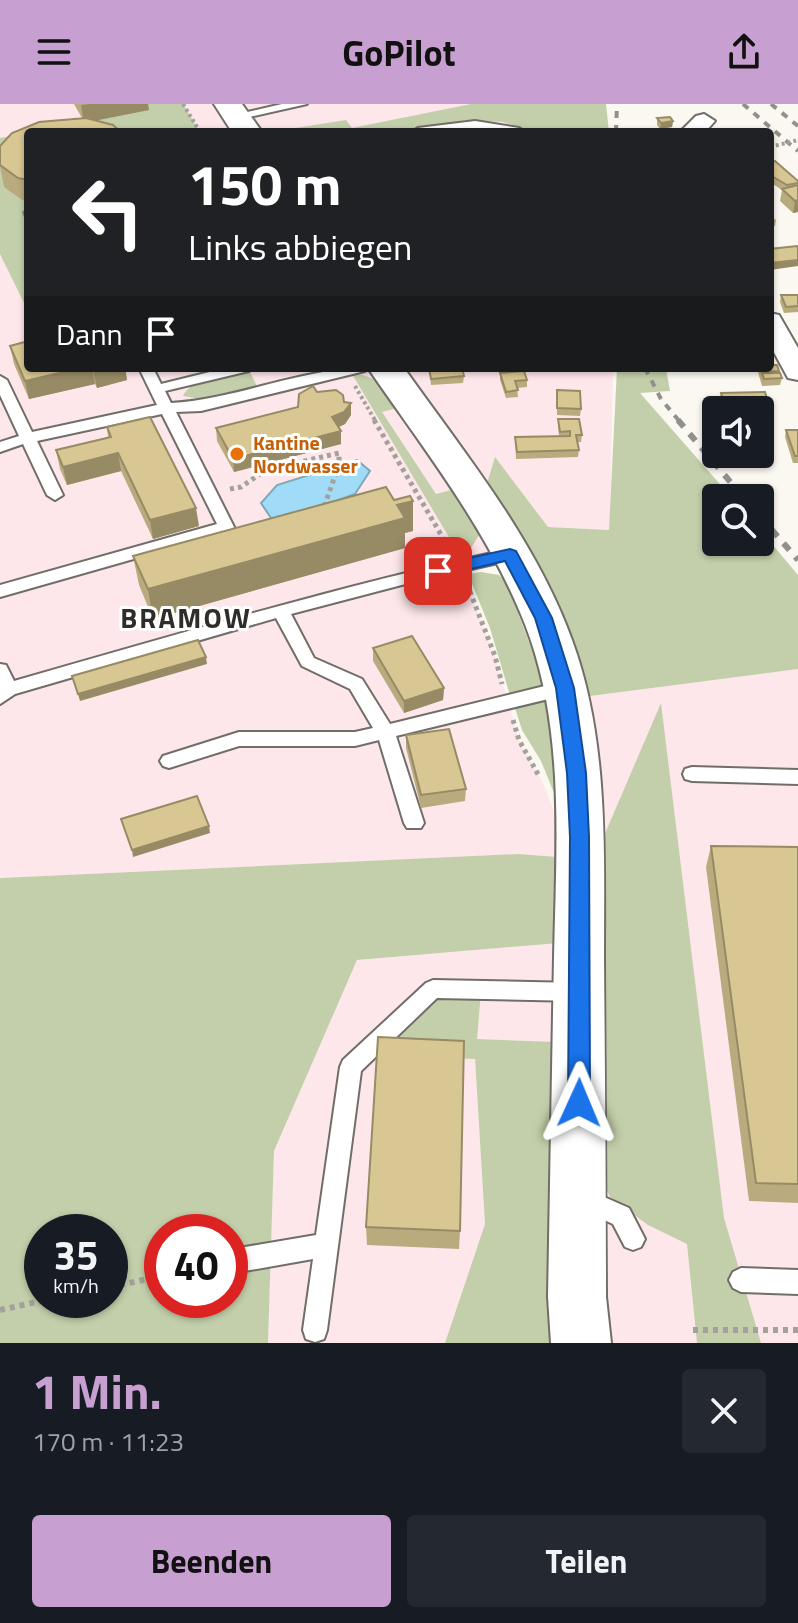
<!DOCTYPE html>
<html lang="de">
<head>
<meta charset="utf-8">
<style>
  :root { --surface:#171b24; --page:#242831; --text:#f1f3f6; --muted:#9ea1a6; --accent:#c79fd0 }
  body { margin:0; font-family:"Titillium Web",sans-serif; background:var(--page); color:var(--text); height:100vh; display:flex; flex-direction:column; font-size:30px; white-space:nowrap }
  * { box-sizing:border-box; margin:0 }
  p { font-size:26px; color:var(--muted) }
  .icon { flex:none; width:44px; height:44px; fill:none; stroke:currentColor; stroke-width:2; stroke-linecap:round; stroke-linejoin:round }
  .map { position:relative; height:1239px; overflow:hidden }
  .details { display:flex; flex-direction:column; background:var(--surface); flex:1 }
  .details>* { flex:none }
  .guide { position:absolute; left:24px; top:24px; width:750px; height:244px; border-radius:8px; box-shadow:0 2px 6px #0004; background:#202124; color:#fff; overflow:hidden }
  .fabs { position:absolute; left:702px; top:292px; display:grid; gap:16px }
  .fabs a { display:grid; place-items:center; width:72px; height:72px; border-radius:8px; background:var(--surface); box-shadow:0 2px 6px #0004; font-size:40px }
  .speed { position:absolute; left:24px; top:1110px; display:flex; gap:16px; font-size:40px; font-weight:700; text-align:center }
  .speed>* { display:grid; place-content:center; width:104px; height:104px; border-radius:50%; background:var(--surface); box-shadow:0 2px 6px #0004; line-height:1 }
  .speed small { font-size:20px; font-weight:400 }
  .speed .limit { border:12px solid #d22; background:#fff; color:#111 }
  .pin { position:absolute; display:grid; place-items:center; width:68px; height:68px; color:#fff; margin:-34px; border-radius:16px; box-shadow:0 4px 12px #0006 }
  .me { position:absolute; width:88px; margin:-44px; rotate:1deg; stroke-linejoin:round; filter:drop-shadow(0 0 6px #0008) }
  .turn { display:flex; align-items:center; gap:28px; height:168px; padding:0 32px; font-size:36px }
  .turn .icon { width:104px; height:104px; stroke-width:2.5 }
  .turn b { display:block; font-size:56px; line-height:68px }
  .then { display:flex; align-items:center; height:76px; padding:0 32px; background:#0003; gap:16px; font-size:30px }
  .round { display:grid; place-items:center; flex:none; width:84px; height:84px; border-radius:8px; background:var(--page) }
  .summary { display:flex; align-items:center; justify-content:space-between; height:136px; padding:0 32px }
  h1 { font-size:48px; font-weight:700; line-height:60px; color:var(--accent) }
  .primary-button { display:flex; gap:16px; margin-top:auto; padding:16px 32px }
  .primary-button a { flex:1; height:92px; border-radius:8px; background:var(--accent); color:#111; font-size:32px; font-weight:700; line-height:92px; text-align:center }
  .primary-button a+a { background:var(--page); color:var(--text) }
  header { display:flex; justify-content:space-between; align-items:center; height:104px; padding:0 32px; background:var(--accent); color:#111; font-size:36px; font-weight:700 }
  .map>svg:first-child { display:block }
</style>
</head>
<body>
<header><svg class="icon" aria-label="menu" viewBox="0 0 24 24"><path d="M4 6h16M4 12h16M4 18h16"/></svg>GoPilot<svg class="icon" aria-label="share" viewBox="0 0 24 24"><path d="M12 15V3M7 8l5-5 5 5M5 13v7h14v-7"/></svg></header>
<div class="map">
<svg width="798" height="1239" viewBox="0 0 798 1239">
  <rect width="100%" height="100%" fill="#faf8f0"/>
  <g fill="#fde7eb">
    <polygon points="0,0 605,0 607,28 28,28 28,264 613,264 610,426 548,423 510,451 460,463 495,552 519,636 542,677 553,705 558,753 518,750 0,774"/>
    <polygon points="798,565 798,1239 581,1239 557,938 478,935 475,955 485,1120 445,1239 268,1239 274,1047 357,856 580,837 567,595"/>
  </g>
  <g fill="#c3cfaa" fill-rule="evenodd">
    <polygon points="145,0 183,0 200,28 31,28 148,6"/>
    <polygon points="471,0 606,0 609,28 534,28 503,18 466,16 403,28 298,28 296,24 346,16 352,24"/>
    <polygon points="28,29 28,207 0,150 0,34"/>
    <polygon points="617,264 666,264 670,287 640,289 732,394 716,394 716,438 760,438 760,426 798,471 798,565 567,595 480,403 495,353 548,423 609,426"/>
    <path d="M249,266L257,282L201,295L183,292C191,273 230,271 249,266Z"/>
    <path d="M352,270C376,270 387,285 401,303L382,308L436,390L455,385L481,428L471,444L459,450Z"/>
    <polygon points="481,468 499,471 507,479 546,584 511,595 490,524 468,470"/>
    <polygon points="548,592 561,706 541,657 522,626 514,601"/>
    <polygon points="661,599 724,1114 761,1239 697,1239 687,1140 648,1121 610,1093 597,1065 601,739"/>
    <path d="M518,750L558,753L559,839L357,856L274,1047L268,1239H0V774ZM42,1128H110V1196H42ZM162,1128H230V1196H162Z"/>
    <polygon points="433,885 481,887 477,935 557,938 549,1239 445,1239 485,1120 475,955 381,951"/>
  </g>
  <polygon fill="#a0dbf8" stroke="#7ea7ba" stroke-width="2" points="357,356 370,367 355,390 275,420 261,399 277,381"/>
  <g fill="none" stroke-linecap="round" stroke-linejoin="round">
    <defs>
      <g id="service">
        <polygon points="282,0 307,0 236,16 230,12"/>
        <polygon points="475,17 519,24 525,28 475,25 412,28 418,24"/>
        <path d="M139,264H153L161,280L226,264H251L249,267L165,287L171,299C238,295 301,264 367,264L365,267L201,307L176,308L234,423L232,427L0,493V481L217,420L162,310L37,337L63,391L55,396L47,391L23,340L0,348V338L19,332L0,291V272L7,276L32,328L157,301Z"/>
        <path d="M510,445L516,447L518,451L516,455L417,477L291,510L314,554L362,575L390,620L565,577L571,579L574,584L571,589L565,591L396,632L424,719L421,724H407L404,719L379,636L355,642H239L169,664L163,662L160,657L163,652L239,628H355L373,624L350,585L302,562L276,514L15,590L0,600V560L6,561L14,577C179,530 343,481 510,445Z"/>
        <polygon points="692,663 798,666 798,680 692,677 685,675 683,670 685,665"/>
        <polygon points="433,876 578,879 585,882 588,888 585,894 578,897 437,894 361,967 327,1226 324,1235 315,1238 306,1235 303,1226 313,1155 245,1167 237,1163 233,1155 237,1147 245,1143 316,1131 340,963 343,956 426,879"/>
        <polygon points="586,1085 629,1104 645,1135 641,1143 633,1146 625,1143 613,1120 578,1104 575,1096 578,1088"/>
        <polygon points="741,1164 798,1166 798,1190 741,1188 733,1184 729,1176 733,1168"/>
      </g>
      <g id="minor">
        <polygon points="704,10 715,17 705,28 680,28 696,12"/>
        <polygon points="770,209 779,211 798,244 798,276 788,274 770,241"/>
      </g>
      <g id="tertiary">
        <polygon points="214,0 242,0 262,28 232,28"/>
        <path d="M368,264H404C465,350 536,436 572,536C609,636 604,749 604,854C605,967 606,1080 606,1193L611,1239H551L548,1193C550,1080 552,966 554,853C556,749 565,635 530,534C495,435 427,350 368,264Z"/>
      </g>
    </defs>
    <use href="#service" stroke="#706e67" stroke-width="4"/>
    <use href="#minor" stroke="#706e67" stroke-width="4"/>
    <use href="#tertiary" stroke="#706e67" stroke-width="4"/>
    <g stroke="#a2a19b" stroke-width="4" stroke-dasharray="3 3" stroke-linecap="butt">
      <polyline points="183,0 200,28"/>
      <polyline points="355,282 376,318"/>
    </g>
    <g stroke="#a2a19b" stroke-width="5" stroke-dasharray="4 4" stroke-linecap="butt">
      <polyline points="374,316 450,446"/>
      <polyline points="230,385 241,383 266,366 339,349 339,361 325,400 327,404"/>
      <polyline points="467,480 495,552 502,580"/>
      <polyline points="513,616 519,636 539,672"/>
    </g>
    <g stroke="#a2a19b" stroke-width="6" stroke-dasharray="5 5" stroke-linecap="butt">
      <polyline points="110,1183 162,1172"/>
      <polyline points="0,1206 46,1196"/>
      <polyline points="693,1226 798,1226"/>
    </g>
    <use href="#service" fill="#fff" fill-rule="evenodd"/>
    <use href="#minor" fill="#fff" fill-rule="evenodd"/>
    <use href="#tertiary" fill="#fff" fill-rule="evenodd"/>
    <g stroke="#92908b" stroke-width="4" stroke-dasharray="7 7" stroke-linecap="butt">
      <polyline points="743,0 798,47"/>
      <polyline points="771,0 798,22"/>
      <polyline points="616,28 617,0"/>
      <polyline points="645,264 661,295 680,318"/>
    </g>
    <g stroke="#92908b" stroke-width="6" stroke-dasharray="9 9" stroke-linecap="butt">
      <polyline points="678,316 744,394"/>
      <polyline points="760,412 798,456"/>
    </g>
    <polyline stroke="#a2a19b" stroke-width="4" stroke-dasharray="3 3" stroke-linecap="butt" points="770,43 798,36"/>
  </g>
  <g fill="#baab7e">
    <polygon points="74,0 148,0 149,6 96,16 113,21 121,28 28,28 28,97 22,96 4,83 0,62 0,42 12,29 39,18 82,14"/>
    <polygon points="657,14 673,17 672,23 660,25 657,21"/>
    <polygon points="770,59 798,77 798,108 793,109 780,97 782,86 770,78"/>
    <polygon points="770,111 776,116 775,122 770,123"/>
    <polygon points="781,191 798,191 798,208 784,209 780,198"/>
    <polygon points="10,242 28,264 125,264 127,276 97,284 95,280 29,295 14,260"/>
    <polygon points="429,264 464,272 463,279 431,281"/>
    <polygon points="515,264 583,264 583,265 524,267 527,276 527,283 517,284 518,293 506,294 500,276 500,269 515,267"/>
    <polygon points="759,264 770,264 779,267 782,274 780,281 762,282 758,268"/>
    <polygon points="557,286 581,305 580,312 557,311"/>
    <polygon points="317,288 344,298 351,299 351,311 345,320 338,323 341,327 341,340 234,368 217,337 216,324 298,303"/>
    <polygon points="721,289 770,306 767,319 765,319 764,324 760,324 760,306 720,306 719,302"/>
    <polygon points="558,315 582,331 581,338 577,338 579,346 578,353 516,355 515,333 559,332 558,322"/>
    <polygon points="107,323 199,422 153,435 121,367 67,381 60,365 56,346 108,333"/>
    <polygon points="786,326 798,326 798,359 793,359 785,333"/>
    <polygon points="760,328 761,331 770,335 769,342 760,342"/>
    <polygon points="394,396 413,397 413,427 405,429 405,444 153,515 139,481 133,452"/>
    <polygon points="373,544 444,584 443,596 404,609 373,557"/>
    <polygon points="406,631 466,685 465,697 421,704 406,644"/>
    <polygon points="711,742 798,743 798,1099 749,1097 706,763"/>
    <polygon points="366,1123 460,1127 459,1145 367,1141"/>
  </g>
  <g fill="#978b66">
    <polygon points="89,0 148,0 149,6 84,19 81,1"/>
    <polygon points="673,17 672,23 660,25 661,19"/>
    <polygon points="798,96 798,108 793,109 795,97"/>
    <polygon points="798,156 798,162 770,166 770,159"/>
    <polygon points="81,264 92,264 95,280 29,295 25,277"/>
    <polygon points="100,264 125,264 127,276 97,284 93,266"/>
    <polygon points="351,299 351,311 345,320 333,326 332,313"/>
    <polygon points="341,327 341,340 234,368 233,355"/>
    <polygon points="118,349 121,367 67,381 63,363"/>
    <polygon points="413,397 413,427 405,429 405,444 153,515 148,485"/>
    <polygon points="196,404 199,422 153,435 150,416"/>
    <polygon points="206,553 207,560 80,597 78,590"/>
    <polygon points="444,584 443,596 404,609 404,597"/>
    <polygon points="209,722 210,729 133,753 132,746"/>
  </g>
  <g fill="#d8c792" stroke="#978b66" stroke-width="2">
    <polygon points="670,13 673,17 661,19 657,14"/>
    <polygon points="86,14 113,21 121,28 28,28 28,76 18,74 0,61 0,42 12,29 39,18"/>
    <polygon points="775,57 798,77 798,79 787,81 770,71 770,59"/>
    <polygon points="798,81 798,96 795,97 782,85"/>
    <polygon points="28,106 28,118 27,118 23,108"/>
    <polygon points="797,142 798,144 798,156 770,159 770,145"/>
    <polygon points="781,191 798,191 798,202 786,203"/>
    <polygon points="28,237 28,264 81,264 25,277 10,242"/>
    <polygon points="770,261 777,261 779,267 762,268 760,264 770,264"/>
    <polygon points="429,264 462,264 464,272 431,275"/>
    <polygon points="524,267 527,276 515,277 518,286 506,288 500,269"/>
    <polygon points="762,269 780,269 782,274 764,275"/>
    <polygon points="313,282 317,288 336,286 343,291 344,298 351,299 344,308 332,313 341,327 233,355 216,324 298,303 299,290"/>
    <polygon points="557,286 580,287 581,305 557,304"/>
    <polygon points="765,288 770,306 765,306 767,312 760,312 760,306 726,306 721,289"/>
    <polygon points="150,313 196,404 150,416 118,349 63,363 56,346 111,333 107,323"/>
    <polygon points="558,315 579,315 582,331 576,331 579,346 517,348 515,333 570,332 570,327 560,328"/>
    <polygon points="786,326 798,326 798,352 795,352"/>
    <polygon points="760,328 761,331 769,331 770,335 760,335"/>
    <polygon points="386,383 394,396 410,392 413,397 397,401 405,414 148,485 133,452"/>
    <polygon points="412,532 444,584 404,597 373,544"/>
    <polygon points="198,536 206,553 78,590 72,572"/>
    <polygon points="449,625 466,685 421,691 406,631"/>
    <polygon points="197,692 209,722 132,746 121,715"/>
    <polygon points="711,742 798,743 798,1080 756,1079"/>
    <polygon points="378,933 464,937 460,1127 366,1123"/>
  </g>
  <polygon fill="#1a73e8" stroke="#114b97" stroke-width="2" points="510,445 516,447 552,514 574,584 586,669 589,733 590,999 587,1007 579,1010 571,1007 568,999 570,733 567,669 556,584 535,514 505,457 438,473 430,467 438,461"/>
  <circle fill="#e8710a" stroke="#fff" stroke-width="3" cx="237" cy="350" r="8"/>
  <g text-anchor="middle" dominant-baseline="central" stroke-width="6" stroke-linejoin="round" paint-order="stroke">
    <g font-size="20" font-weight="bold" fill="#c56008" stroke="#fff" text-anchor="start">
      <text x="253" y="338">Kantine<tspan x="253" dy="23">Nordwasser</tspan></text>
    </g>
    <g font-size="28" font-weight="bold" letter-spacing="2" fill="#2e2d2a" stroke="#fff">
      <text x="186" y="513">BRAMOW</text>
    </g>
  </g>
</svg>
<div class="fabs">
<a><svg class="icon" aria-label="sound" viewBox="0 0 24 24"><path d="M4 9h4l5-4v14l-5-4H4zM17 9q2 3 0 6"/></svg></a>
<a><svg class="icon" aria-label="search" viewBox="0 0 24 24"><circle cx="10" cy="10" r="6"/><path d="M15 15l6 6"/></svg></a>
</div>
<div class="speed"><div>35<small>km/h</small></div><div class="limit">40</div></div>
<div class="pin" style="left:438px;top:467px;background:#d93025"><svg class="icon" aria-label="arrive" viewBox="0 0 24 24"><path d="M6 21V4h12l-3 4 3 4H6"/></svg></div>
<svg class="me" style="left:579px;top:999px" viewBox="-20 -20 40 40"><path d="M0-17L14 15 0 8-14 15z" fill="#1a73e8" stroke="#fff" stroke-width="4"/></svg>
<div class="guide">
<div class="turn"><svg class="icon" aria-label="left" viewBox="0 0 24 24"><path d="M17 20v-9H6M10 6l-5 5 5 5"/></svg><div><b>150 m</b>Links abbiegen</div></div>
<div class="then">Dann<svg class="icon" aria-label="arrive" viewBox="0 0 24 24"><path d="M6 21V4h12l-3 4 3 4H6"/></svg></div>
</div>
</div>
<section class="details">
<div class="summary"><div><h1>1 Min.</h1><p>170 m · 11:23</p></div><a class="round"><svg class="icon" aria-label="close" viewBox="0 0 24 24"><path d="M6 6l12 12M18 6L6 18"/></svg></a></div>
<div class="primary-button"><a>Beenden</a><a>Teilen</a></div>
</section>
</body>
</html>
